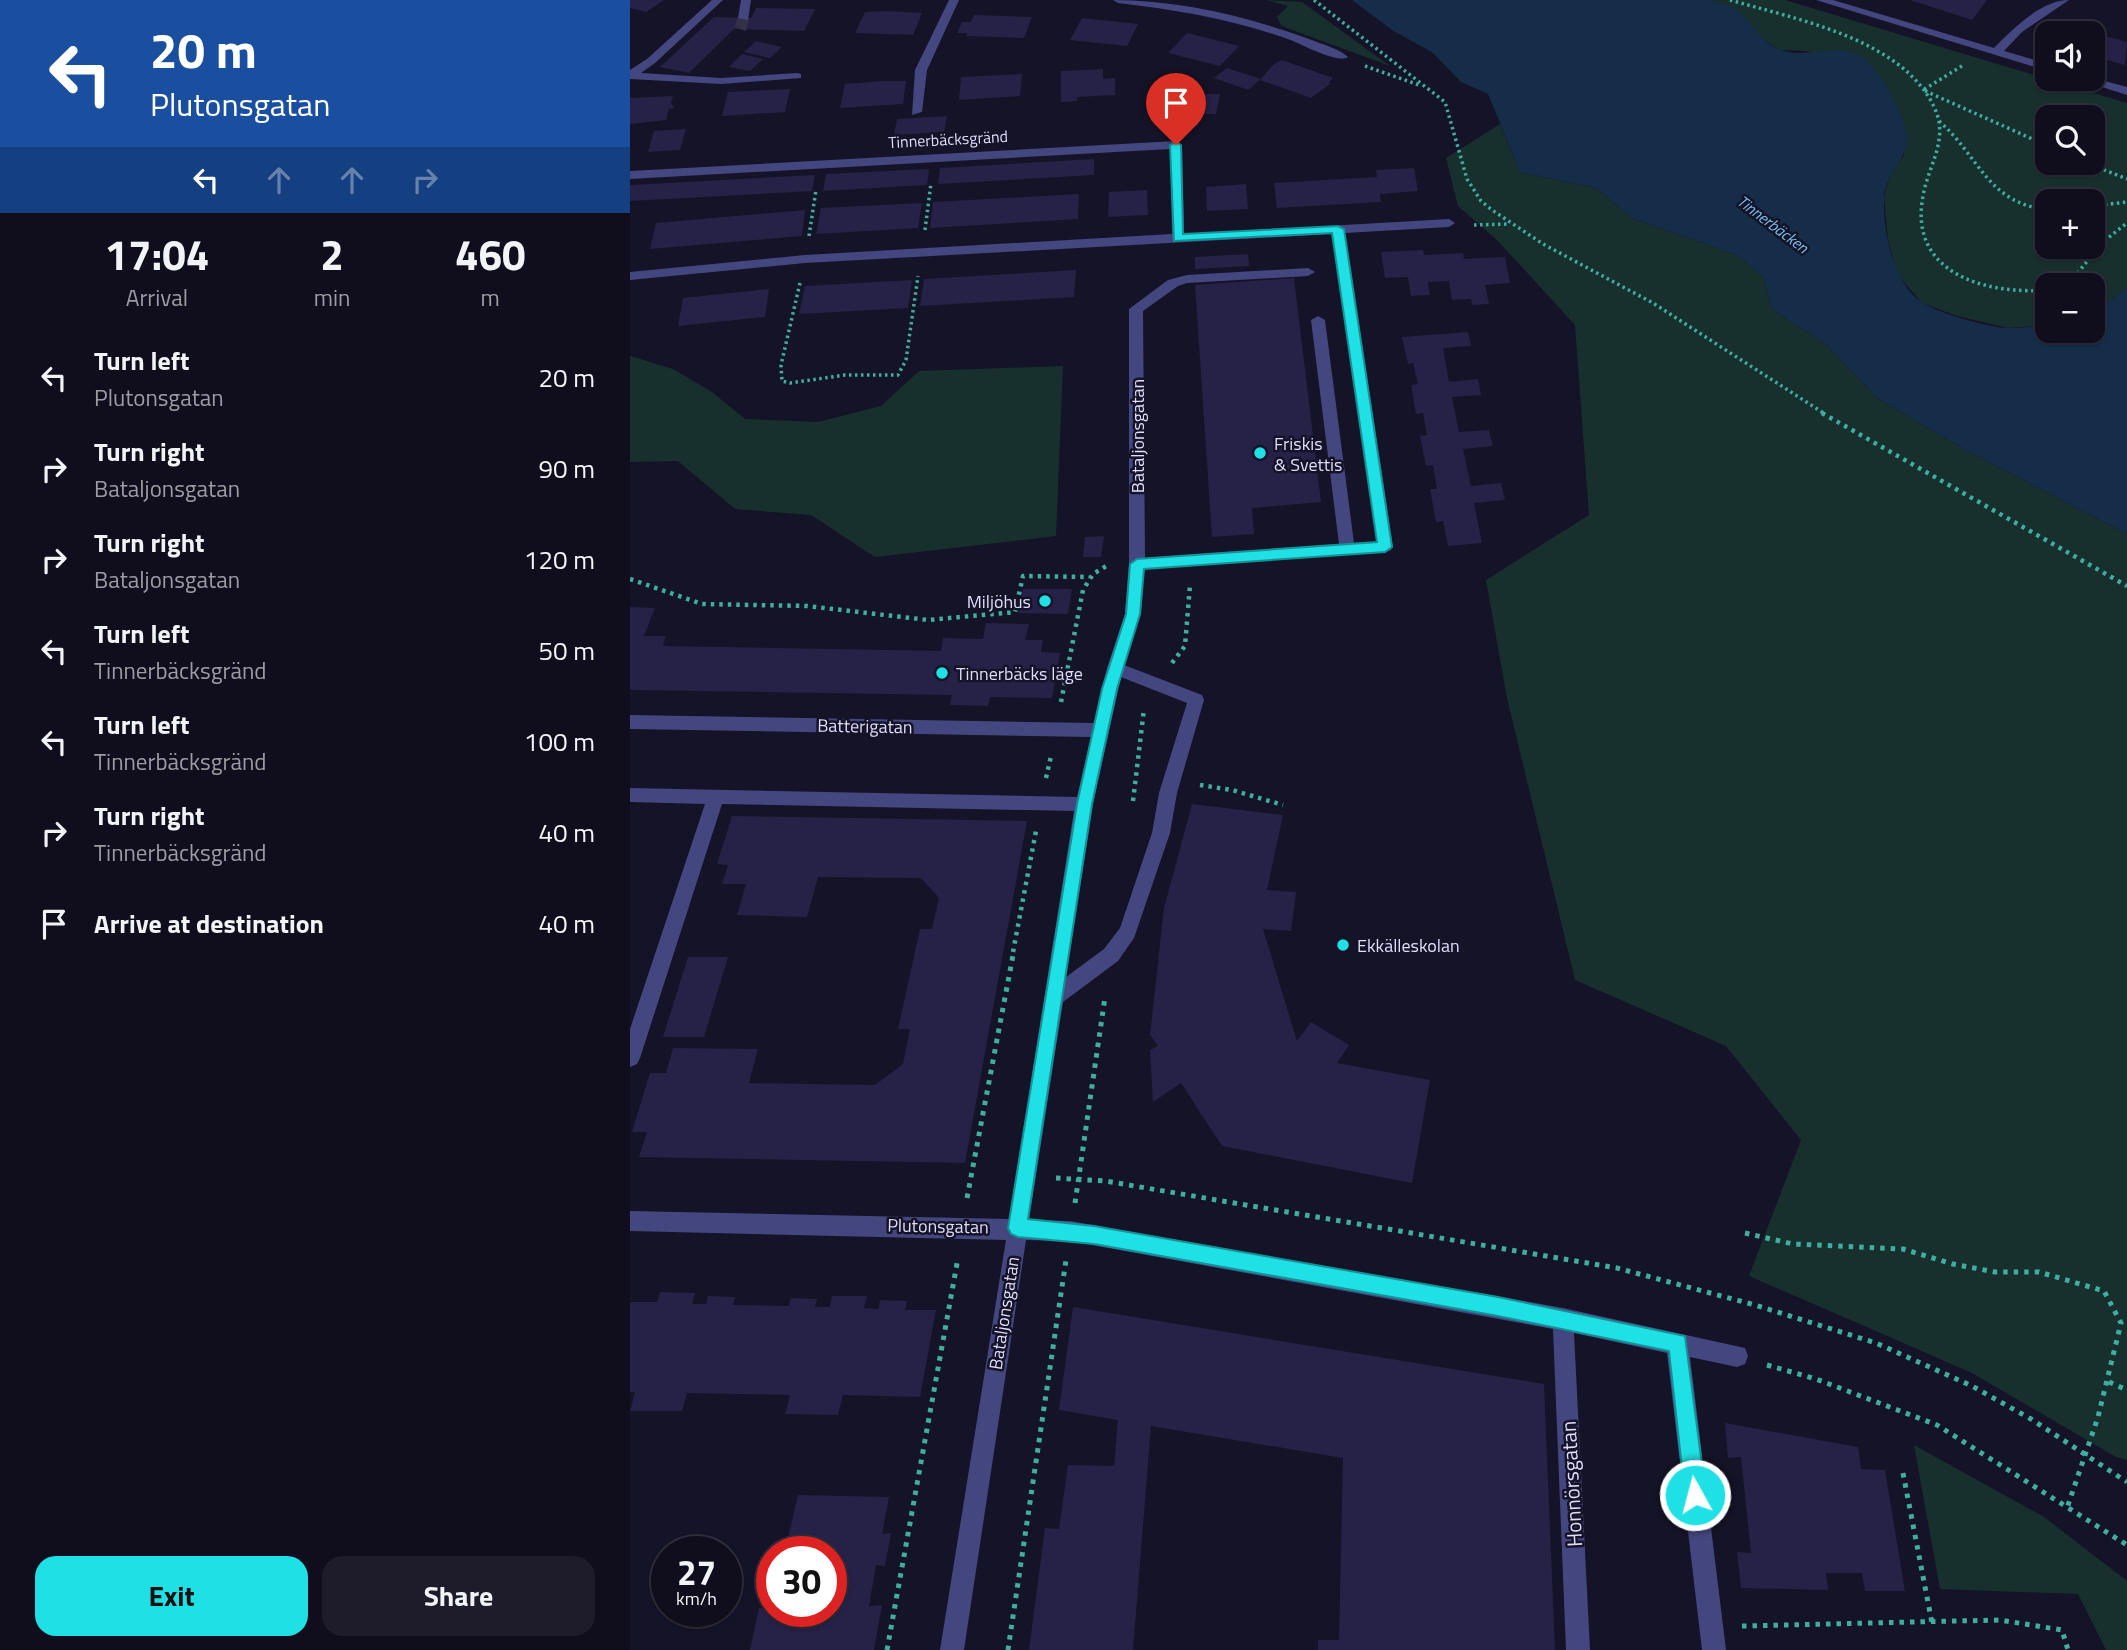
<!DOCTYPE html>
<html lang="en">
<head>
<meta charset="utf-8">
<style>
  :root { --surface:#100e1d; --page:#1e1c2a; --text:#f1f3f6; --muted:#9c9ca4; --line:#302e3b; --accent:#1fe0e5 }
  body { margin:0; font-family:"Titillium Web",sans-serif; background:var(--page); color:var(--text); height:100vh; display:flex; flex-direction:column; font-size:26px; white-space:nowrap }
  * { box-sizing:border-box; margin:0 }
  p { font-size:23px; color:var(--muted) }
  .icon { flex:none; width:38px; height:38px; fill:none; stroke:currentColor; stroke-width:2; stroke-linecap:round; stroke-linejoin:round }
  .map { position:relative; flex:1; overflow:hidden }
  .panel { display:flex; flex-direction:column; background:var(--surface); width:630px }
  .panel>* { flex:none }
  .banner { background:#1a4fa0; color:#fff; overflow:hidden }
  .tools { position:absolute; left:1405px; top:21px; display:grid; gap:14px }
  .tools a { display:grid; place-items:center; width:70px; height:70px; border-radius:14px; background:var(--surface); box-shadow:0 2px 5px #0004,0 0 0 2px var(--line); font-size:35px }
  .speed { position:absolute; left:21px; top:1536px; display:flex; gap:14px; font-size:35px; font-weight:700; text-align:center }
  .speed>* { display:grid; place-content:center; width:91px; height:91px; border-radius:50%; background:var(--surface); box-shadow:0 2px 5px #0004,0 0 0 2px var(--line); line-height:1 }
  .speed small { font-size:18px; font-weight:400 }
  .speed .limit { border:10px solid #d22; background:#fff; color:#111 }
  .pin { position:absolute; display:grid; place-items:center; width:60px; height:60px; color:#fff; margin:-72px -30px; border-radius:50% 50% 50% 0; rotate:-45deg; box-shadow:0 0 7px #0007 }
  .pin .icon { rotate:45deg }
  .me { position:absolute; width:77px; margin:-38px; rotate:353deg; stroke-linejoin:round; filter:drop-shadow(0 0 5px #0008) }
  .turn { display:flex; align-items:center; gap:24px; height:147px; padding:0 35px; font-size:32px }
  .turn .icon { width:91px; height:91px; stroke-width:2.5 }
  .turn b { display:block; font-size:49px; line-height:60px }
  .lanes { display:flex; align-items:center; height:66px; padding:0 35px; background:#0003; justify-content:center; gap:35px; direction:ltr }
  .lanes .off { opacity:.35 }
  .eta { display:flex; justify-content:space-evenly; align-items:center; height:119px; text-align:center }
  .eta b { font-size:42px; font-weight:700; line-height:49px }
  .action { display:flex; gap:14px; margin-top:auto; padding:14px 35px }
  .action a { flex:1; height:80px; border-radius:21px; background:var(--accent); color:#111; font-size:28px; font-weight:700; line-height:80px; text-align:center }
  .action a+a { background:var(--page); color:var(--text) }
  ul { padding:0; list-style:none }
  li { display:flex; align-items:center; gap:21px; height:91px; padding:0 35px }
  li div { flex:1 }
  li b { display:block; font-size:26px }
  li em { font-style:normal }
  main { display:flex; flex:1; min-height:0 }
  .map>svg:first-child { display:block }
</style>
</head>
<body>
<main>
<section class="panel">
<div class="banner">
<div class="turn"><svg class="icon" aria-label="left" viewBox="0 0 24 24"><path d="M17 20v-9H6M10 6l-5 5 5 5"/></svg><div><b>20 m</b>Plutonsgatan</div></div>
<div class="lanes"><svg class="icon" aria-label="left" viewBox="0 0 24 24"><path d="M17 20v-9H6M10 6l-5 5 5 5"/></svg><svg class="icon off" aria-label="ahead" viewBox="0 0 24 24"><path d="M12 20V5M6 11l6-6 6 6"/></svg><svg class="icon off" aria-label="ahead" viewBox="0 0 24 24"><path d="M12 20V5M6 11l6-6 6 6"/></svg><svg class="icon off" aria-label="right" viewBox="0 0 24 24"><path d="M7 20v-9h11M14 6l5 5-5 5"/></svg></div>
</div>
<div class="eta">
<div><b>17:04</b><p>Arrival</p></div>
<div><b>2</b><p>min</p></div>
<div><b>460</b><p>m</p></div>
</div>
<ul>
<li><svg class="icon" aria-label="left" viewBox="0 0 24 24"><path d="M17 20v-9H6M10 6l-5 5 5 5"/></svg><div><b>Turn left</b><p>Plutonsgatan</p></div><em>20 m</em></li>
<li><svg class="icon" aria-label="right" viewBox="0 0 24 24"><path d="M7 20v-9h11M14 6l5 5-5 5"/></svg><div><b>Turn right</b><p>Bataljonsgatan</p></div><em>90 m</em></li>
<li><svg class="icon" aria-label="right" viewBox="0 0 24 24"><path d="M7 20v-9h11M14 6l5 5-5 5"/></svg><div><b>Turn right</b><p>Bataljonsgatan</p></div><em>120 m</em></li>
<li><svg class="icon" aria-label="left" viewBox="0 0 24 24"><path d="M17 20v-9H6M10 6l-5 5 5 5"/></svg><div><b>Turn left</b><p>Tinnerbäcksgränd</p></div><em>50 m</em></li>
<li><svg class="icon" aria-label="left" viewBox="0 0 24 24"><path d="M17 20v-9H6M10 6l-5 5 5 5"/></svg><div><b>Turn left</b><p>Tinnerbäcksgränd</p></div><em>100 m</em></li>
<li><svg class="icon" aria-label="right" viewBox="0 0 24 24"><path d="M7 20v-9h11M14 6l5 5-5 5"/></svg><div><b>Turn right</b><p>Tinnerbäcksgränd</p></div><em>40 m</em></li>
<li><svg class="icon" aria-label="arrive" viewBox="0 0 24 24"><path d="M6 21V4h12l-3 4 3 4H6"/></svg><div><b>Arrive at destination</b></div><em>40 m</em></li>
</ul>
<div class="action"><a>Exit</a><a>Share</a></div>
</section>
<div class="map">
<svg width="1497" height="1650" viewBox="0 0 1497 1650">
  <rect width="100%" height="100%" fill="#151327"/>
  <g fill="#17302e" fill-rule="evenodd">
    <polygon points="636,0 672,2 760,66 657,28 651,25 647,17 658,6"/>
    <path d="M1080,0H1155L1497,103V287L1483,299L1463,311V285H1418L1417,325L1378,328L1327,316L1292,303L1267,274L1258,240L1254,197L1260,176L1274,155L1272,117L1248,75L1176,51L1149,50L1133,39L1104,9ZM1418,117H1463V163H1418ZM1418,201H1463V247H1418Z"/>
    <polygon points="870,124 890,172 966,188 1002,218 1109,256 1134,278 1142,309 1196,344 1247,398 1336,450 1497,534 1497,1460 1486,1457 1342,1373 1119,1276 1171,1140 1096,1046 945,980 877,698 856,580 959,515 945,325 868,241 828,206 816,158"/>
    <polygon points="0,356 43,369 82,392 115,419 188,422 251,406 289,371 433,366 426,536 245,557 181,515 105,509 48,461 0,462"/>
    <polygon points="1284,1445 1414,1517 1497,1581 1497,1650 1476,1650 1448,1594 1310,1589"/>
  </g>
  <path fill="#152d49" d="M722,0H1080C1087,3 1098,5 1105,9C1121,20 1129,40 1148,49C1175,61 1210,39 1236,60C1251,73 1278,120 1277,139C1276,161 1255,175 1254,198C1253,231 1263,285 1293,303C1311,314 1360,328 1380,328C1393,328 1405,326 1417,325L1418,331H1463V311L1483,299L1497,287V534L1336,450L1247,398L1196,344L1142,309L1134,278L1109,256L1002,218L966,188L890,172L858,94L831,82L803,53L762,30Z"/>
  <g fill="#262146">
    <polygon points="0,0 34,0 16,12 0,8"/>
    <polygon points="1280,0 1357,0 1342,20"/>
    <polygon points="126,8 185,9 174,31 104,29 59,73 30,67 84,17 121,18"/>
    <polygon points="235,12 257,11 292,13 283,35 225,33"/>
    <polygon points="344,15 402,17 394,38 336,36 337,33 327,33 332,22 341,22"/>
    <polygon points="452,18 508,24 497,46 440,40"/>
    <polygon points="1451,29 1497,42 1495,65 1463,56 1463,33 1449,33"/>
    <polygon points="557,33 609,46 590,66 538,53"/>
    <polygon points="126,41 152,47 140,58 114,52"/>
    <polygon points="112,54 133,59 120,71 99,67"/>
    <polygon points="652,60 703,78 699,82 701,83 681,98 630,80 644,64"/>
    <polygon points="597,68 631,79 618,90 584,78"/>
    <polygon points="473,69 473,79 485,78 485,95 447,97 447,101 431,102 431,71"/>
    <polygon points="392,74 390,96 329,100 331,77"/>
    <polygon points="253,81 276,81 273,104 210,108 215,84"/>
    <polygon points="160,89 155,112 92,116 98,92"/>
    <polygon points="522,90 538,90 538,93 590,94 586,114 534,114 534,110 518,110"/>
    <polygon points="43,96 41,103 44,108 39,109 36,120 0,124 0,98"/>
    <polygon points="317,116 314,132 264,135 267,119"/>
    <polygon points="56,129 50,150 18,152 24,131"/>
    <polygon points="464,159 464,175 308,184 310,168"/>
    <polygon points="784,168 788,191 750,194 751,202 647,208 644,183 747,177 746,170"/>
    <polygon points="299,169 297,185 193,191 196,174"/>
    <polygon points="185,175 182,191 0,201 0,185"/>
    <polygon points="616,184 618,209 577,211 576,187"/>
    <polygon points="517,190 518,215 478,217 479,192"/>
    <polygon points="449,194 448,219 300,228 303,202"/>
    <polygon points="292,203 288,228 186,234 191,208"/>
    <polygon points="175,210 172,236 20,249 26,223"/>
    <polygon points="793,250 794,255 833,253 834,259 875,257 880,283 855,285 859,304 842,305 841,299 822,300 819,281 798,282 800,295 781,296 778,277 755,278 751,252"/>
    <polygon points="618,254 619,266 565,269 565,257"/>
    <polygon points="446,270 444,297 290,306 294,279"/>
    <polygon points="664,278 691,502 622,508 624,534 582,537 565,285"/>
    <polygon points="282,280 278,308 169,314 175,286"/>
    <polygon points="139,289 135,317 48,326 53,298"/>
    <polygon points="838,332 841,346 813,348 819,382 848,379 851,395 822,397 829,432 859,430 863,446 833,449 841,486 871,483 875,500 844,503 852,543 818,546 813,521 806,522 800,489 807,489 803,465 796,466 790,436 797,435 793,413 786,414 781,385 788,384 783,363 778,364 772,337"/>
    <polygon points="474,536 471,557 453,557 455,537"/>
    <polygon points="393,589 442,589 438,614 388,613"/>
    <polygon points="0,607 25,608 14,636 36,636 33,646 311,651 313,638 353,639 356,623 399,624 395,640 413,640 411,652 430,653 422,698 360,697 358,706 320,705 322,695 0,690"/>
    <polygon points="562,804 653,815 637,890 666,892 661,931 633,929 667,1041 681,1022 719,1045 707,1063 800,1080 782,1183 592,1146 551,1083 523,1102 520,1050 528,1046 520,1035 534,908"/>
    <polygon points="102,816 397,821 335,1163 9,1157 17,1132 2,1132 20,1073 36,1073 43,1048 128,1049 119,1083 245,1085 273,1064 280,1029 268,1029 290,929 302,929 309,898 291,878 188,877 177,917 107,915 116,884 92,884 98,865 87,864"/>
    <polygon points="58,957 98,957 74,1037 33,1037"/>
    <polygon points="30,1292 65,1293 62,1304 76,1304 78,1296 105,1297 103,1305 159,1306 161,1298 187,1299 185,1307 200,1307 202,1296 237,1296 234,1308 248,1309 250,1300 277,1301 275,1310 306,1310 290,1397 213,1395 208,1415 155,1414 160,1395 57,1393 52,1411 0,1411 5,1392 0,1392 0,1302 27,1302"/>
    <polygon points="443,1307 914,1384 925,1650 688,1650 688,1640 709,1640 713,1458 521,1426 503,1650 399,1650 415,1528 429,1529 438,1465 484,1466 488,1420 429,1410"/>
    <polygon points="1095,1423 1228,1447 1231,1469 1255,1470 1275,1591 1235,1591 1232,1573 1196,1573 1198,1590 1111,1588 1107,1552 1121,1553 1111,1457 1098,1458"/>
    <polygon points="168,1495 259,1497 252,1534 261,1533 255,1566 246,1565 239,1606 252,1605 244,1650 120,1650 129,1608 142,1608 142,1612 201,1612 201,1552 159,1552 162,1538 158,1538"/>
  </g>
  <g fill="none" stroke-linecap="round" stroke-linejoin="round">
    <polyline stroke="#333147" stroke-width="12" stroke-dasharray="12 6" stroke-linecap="butt" points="110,29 114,18"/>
    <g stroke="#3fad9f" stroke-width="3.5" stroke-dasharray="2.5 3.5" stroke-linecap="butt">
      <polyline points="684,0 815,102 837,179 851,201 862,210 913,244 1023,303 1195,414"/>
      <path d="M1100,0C1165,19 1274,39 1305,109C1319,140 1298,166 1293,196C1278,274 1357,295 1418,290"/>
      <polyline points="735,66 789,85"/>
      <polyline points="1332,66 1293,90 1418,146"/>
      <path d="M1309,121C1350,157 1357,203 1418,210"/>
      <polyline points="1457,163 1497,179"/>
      <polyline points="1463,206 1497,202"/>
      <polyline points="844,225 880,224"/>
      <polyline points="295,230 301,183"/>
      <polyline points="179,236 186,190"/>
      <polyline points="170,283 151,365 152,381 160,383 215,375 268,375 276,360 288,276"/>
      <polyline points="1434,285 1445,276 1474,241 1497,223"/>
    </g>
    <g stroke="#3fad9f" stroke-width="4.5" stroke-dasharray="3.5 5" stroke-linecap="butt">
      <polyline points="1192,413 1497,586"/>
      <polyline points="0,579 72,604 177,606 298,620 385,612 393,576 459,577"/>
      <polyline points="542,663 555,646 560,585"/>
      <polyline points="431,702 453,590 463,574 478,565"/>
      <polyline points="416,778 421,756"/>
      <polyline points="570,785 602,790 653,805"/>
      <polyline points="503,801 514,709"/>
      <polyline points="383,952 406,831"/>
    </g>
    <g stroke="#3fad9f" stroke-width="5" stroke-dasharray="4.5 6" stroke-linecap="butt">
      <polyline points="426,1178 475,1181 987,1268 1125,1305 1246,1343 1342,1386 1401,1419 1497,1482"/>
      <polyline points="337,1198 384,950"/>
      <polyline points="445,1203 475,997"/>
      <polyline points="1115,1233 1163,1244 1273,1249 1323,1264 1365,1272 1409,1272 1474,1291 1491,1323 1468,1417 1437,1508"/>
      <polyline points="1137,1365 1186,1379 1307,1425 1497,1545"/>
      <polyline points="1479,1382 1497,1390"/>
      <polyline points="1273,1473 1302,1623"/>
      <polyline points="1112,1626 1370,1620 1432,1630 1438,1650"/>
      <polyline points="257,1650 328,1258"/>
      <polyline points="378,1650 436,1260"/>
    </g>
    <g fill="#444680" fill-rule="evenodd">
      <polygon points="82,0 93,0 25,63 11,73 91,78 167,73 171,74 171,78 91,84 0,79 0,70 17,59"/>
      <polygon points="111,0 121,0 118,20 108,18"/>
      <polygon points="319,0 329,0 297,70 292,112 282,115 285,70"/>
      <path d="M483,0C549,0 616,16 679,39C691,44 708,48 718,57C709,64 675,46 663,41C607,20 548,10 488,3Z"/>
      <path d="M1186,0H1203L1364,48C1383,29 1411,0 1439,0L1392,32L1374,51L1418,64V71Z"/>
      <polygon points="1463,78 1497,87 1497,95 1447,79"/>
      <path d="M546,141L552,145L554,234L819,219L825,223L819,227L715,233L763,547L760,551L514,569L511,614L494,665L572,695L574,700L547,793L540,833L504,938L488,961L433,1002L399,1220L440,1221L933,1308L1115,1348L1118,1356L1115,1364L1107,1367L1060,1357L1096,1650H1072L1037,1353L944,1333L960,1650H936L923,1329L440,1241L396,1240L334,1650H310L376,1240L0,1231V1211L379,1219L444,811L92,804L10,1058L7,1064L0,1067V1029L75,804L0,802V788L447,797L461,737L0,729V715L464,723L477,668L495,614L499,564V309L538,280L557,275L678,268L685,272L678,276L557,283L548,286L513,311L515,558L709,544L681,320L688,316L695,320L724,543L747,542L702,234L175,263L0,280V272L175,255L542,234L540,149L0,179V171ZM491,677L557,703L529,793L522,833L490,928L474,949L436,977L463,804Z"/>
    </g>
  </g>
  <polygon fill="#1fe0e5" stroke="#149295" stroke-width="2" points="546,142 551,145 553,234 708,226 714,229 762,547 755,552 514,569 510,614 487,689 462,804 398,1219 464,1226 868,1297 1055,1336 1076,1495 1073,1502 1065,1505 1058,1502 1055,1495 1039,1351 868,1316 464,1244 388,1237 381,1234 378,1228 447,804 472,689 496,614 500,564 507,559 747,542 702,233 544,241 540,145"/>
  <g fill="#1fe0e5" stroke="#151327" stroke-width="2.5">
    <circle cx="630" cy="453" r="7"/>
    <circle cx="415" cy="601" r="7"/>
    <circle cx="312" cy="673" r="7"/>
    <circle cx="713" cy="945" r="7"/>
  </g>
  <g text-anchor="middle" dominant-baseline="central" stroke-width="5" stroke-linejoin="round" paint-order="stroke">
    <g font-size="16" fill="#deddfb" stroke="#151327">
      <text transform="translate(318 139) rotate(-3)">Tinnerbäcksgränd</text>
    </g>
    <g font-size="16" font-style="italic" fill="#77c0ef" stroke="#151327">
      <text transform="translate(1143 224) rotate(37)">Tinnerbäcken</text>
    </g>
    <g font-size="18" fill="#deddfb" stroke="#151327">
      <text transform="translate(507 436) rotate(-90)">Bataljonsgatan</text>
      <text transform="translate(235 726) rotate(1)">Batterigatan</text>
      <text transform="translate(308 1226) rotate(1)">Plutonsgatan</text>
      <text transform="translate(374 1313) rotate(-81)">Bataljonsgatan</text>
    </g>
    <g font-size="18" fill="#deddfb" stroke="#151327" text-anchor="start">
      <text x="644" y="443">Friskis<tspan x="644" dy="21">&amp; Svettis</tspan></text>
      <text x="401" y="601" text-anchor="end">Miljöhus</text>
      <text x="326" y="673">Tinnerbäcks läge</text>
      <text x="727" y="945">Ekkälleskolan</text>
    </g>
    <g font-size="21" fill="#deddfb" stroke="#151327">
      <text transform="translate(941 1484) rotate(-93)">Honnörsgatan</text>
    </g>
  </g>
</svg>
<div class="tools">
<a><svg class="icon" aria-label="sound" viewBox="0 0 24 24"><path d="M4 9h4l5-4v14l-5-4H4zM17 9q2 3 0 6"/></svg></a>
<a><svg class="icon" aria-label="search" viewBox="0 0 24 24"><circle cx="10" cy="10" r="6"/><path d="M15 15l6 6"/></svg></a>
<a>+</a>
<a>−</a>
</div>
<div class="speed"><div>27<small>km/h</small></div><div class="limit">30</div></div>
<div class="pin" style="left:546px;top:145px;background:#d93025"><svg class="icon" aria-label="arrive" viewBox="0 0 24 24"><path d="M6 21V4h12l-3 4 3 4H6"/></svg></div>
<svg class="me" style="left:1065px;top:1495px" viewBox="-20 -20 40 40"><circle r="17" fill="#1fe0e5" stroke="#fff" stroke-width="3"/><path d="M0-11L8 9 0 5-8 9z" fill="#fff"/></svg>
</div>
</main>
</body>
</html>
